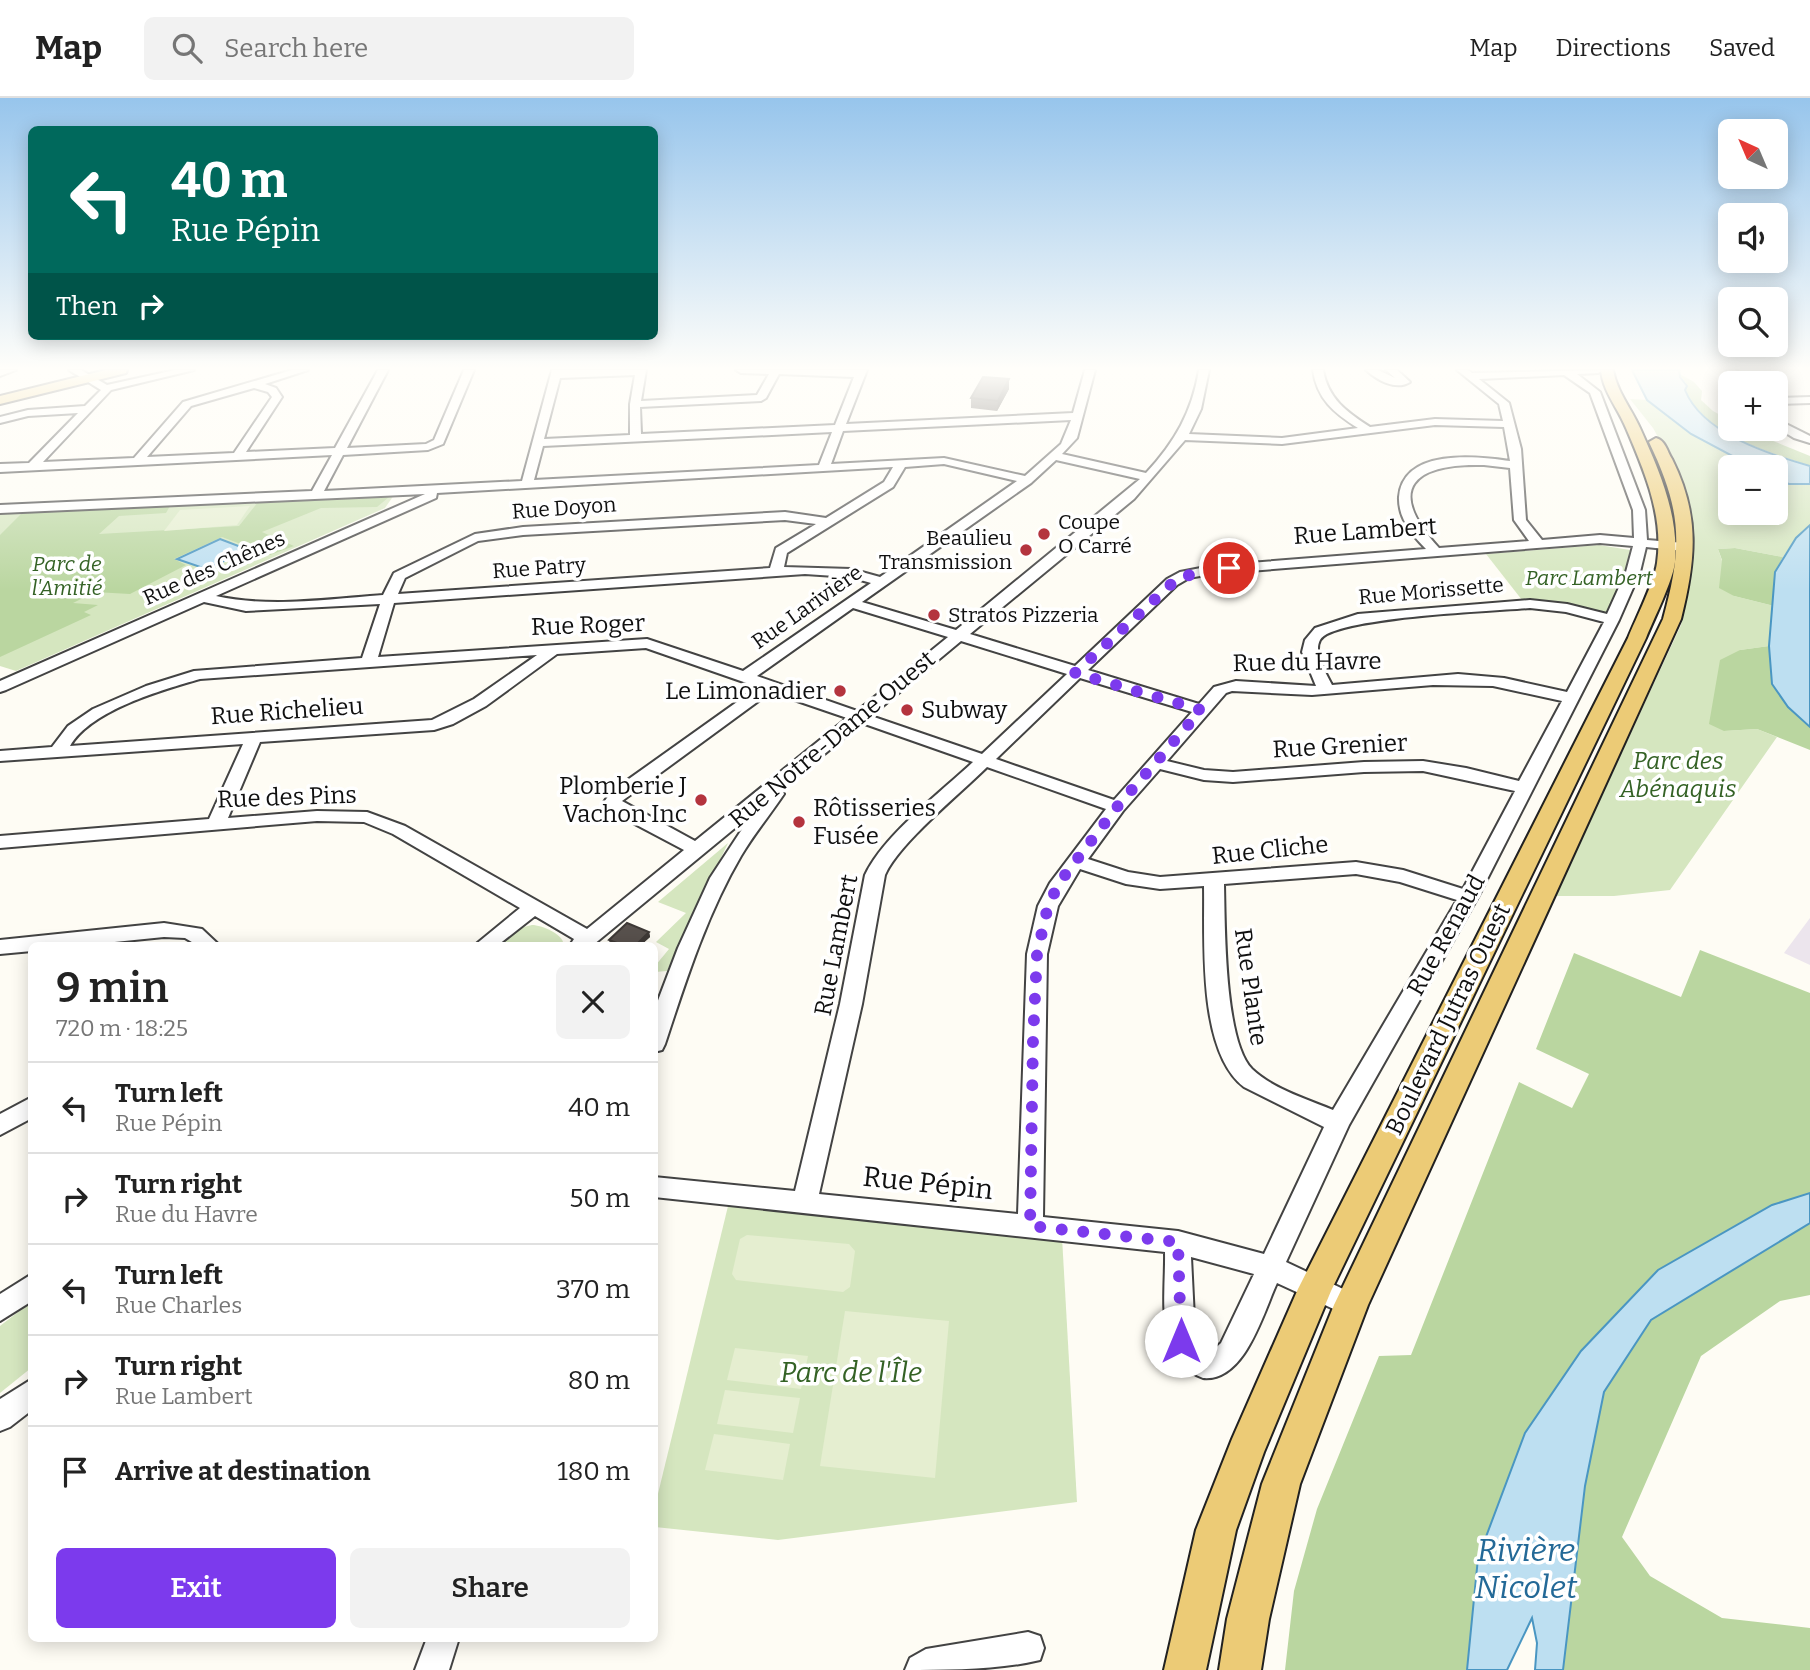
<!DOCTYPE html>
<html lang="en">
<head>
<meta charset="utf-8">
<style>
  :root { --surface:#fff; --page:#f2f2f2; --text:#222; --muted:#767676; --line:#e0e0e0; --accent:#7c3aed }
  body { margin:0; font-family:Bitter,serif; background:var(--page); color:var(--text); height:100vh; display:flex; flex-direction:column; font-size:26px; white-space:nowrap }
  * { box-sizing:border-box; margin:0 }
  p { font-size:23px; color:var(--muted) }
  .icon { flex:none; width:38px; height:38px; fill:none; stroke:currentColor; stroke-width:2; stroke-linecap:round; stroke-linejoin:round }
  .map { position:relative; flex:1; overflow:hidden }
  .details { position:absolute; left:28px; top:844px; width:630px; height:700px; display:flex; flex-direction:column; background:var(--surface); border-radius:10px; box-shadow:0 4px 18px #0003 }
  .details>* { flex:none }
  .banner { position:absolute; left:28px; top:28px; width:630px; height:214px; border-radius:10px; box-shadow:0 4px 18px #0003; background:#00695c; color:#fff; overflow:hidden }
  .needle { width:46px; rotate:316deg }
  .tools { position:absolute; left:1718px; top:21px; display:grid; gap:14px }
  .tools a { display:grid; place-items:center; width:70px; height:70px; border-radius:10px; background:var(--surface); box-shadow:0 4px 18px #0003; font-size:35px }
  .pin { position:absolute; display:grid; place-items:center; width:60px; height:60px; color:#fff; margin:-30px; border:4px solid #fff; border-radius:50%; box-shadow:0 2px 7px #0007 }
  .me { position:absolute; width:77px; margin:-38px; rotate:0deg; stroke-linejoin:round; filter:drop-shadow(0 0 5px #0008) }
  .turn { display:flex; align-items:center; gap:24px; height:147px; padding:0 28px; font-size:32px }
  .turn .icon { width:91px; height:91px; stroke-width:2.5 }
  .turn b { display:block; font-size:49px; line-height:60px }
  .then { display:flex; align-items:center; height:66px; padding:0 28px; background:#0003; gap:14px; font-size:26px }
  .round { display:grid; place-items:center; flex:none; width:74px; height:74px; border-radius:10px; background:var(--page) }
  .summary { display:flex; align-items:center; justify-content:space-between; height:119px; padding:0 28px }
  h1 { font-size:42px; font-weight:600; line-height:52px }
  .cta { display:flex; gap:14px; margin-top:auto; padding:14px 28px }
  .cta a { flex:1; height:80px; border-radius:10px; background:var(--accent); color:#fff; font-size:28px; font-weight:600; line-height:80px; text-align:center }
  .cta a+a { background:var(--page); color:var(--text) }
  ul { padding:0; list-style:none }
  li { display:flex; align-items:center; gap:21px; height:91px; padding:0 28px; border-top:2px solid var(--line) }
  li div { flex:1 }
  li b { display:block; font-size:26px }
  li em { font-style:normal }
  header { display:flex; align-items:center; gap:42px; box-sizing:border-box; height:98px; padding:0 35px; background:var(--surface); border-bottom:2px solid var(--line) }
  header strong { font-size:33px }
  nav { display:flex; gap:38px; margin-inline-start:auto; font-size:24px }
  .search { width:490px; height:63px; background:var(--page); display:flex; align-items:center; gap:18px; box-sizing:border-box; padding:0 24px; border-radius:10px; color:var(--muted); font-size:26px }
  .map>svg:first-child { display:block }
</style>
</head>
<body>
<header>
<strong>Map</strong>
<div class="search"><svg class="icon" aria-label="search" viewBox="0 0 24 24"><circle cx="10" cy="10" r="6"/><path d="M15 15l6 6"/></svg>Search here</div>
<nav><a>Map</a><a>Directions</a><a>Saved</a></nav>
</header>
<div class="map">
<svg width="1810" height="1572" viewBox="0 0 1810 1572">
  <rect width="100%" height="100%" fill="#fefcf4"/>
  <polygon fill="#ece5ed" points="1810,820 1810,867 1784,855"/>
  <g fill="#d5e6bf">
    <polygon points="1630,301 1647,302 1691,336 1753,369 1731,369 1731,415 1776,415 1776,381 1789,386 1810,386 1810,427 1796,440 1783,459 1735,450 1718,451 1734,498 1774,508 1769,548 1740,552 1724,633 1757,631 1777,639 1670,792 1614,798 1555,798 1681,527 1694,453 1691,412 1673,366 1653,330"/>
    <polygon points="394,397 385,410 16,573 0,568 0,414"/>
    <polygon points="1599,447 1630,452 1627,471 1607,515 1522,502 1486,456"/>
    <polygon points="728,745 667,873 655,874 655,868 669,851 656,844 686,815 658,804"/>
    <path d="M532,827C542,827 561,836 563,844L561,847H498L520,830Z"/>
    <polygon points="729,1104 1062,1139 1077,1404 778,1442 655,1429 655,1408"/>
    <polygon points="31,1204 31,1270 0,1295 0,1228"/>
  </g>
  <g fill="#bad6a0">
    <path d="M1678,275L1694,284L1702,293L1701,302L1713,313L1731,323V331H1744L1810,358V368C1777,356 1681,330 1686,285Z"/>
    <polygon points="389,399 377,409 321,410 262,434 294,448 270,457 222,439 174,461 186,467 130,496 95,494 73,505 98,507 84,514 91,517 0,559 0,437 25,412 170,408 166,415 119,418 99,436 239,428 258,404"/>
    <polygon points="1735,450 1783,459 1775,474 1774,508 1734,498 1719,490 1722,462 1718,451"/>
    <path d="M1769,548C1772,594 1776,598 1810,629V652L1757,631L1724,633L1709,626L1720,562L1740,552Z"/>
    <polygon points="1700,852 1810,895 1810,1095 1772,1107 1658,1172 1581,1253 1525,1335 1478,1460 1467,1572 1285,1572 1294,1493 1317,1411 1379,1258 1411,1257 1519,984 1572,1010 1589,976 1536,951 1574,855 1681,899"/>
    <polygon points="1810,1125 1810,1197 1780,1203 1701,1258 1622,1439 1650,1478 1722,1520 1810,1530 1810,1572 1563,1572 1585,1388 1604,1294 1651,1222"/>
  </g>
  <g fill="#e5eed0">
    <polygon points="250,408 237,427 164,433 180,412"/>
    <polygon points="747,1137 849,1146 855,1153 850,1189 843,1194 736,1182 732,1176 740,1141"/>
    <polygon points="845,1213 949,1223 935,1380 820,1368"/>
    <polygon points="735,1250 808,1258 801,1291 727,1282"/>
    <polygon points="725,1292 800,1300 793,1335 717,1326"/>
    <polygon points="714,1336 790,1346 783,1382 705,1372"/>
  </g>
  <g fill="#bddff1" stroke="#4a96c2" stroke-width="2">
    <path d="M1632,272H1679L1680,279L1687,288L1685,292C1702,335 1768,356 1810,368V386H1789L1776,381V369H1753L1691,336L1647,302Z"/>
    <polygon points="1810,427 1810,629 1788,609 1772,586 1769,548 1775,474 1796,440"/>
    <polygon points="220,441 249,452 206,471 177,461"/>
    <polygon points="1810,1095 1810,1125 1651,1222 1604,1294 1585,1388 1563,1572 1535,1572 1537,1545 1532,1520 1507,1572 1467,1572 1478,1460 1525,1335 1581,1253 1658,1172 1772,1107"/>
  </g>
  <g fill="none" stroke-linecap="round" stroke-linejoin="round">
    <defs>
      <g id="minor">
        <polygon points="0,272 16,272 0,278"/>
        <path d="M69,272H81L107,287L175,272H194L111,292L43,364L134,360L183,304L292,272H308L265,286L276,290L282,299L246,354L335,350L378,272H388L347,350L426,346L434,342L464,272H474L443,346L428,352L343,357L324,393L522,383L552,272H646L641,303L757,297L769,276L741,275L736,272H867L846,326L1073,315L1085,272H1095L1077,340L1062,356L1146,375C1175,344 1192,314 1199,272H1209L1201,311L1189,336L1282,340L1358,330C1334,315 1317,301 1313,272H1323C1328,301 1347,314 1370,329L1435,321L1503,323L1499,306L1457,272H1468L1472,275L1603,272L1598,275L1577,276L1600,294L1645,412L1647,442L1684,445L1691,449L1684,453L1646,449L1640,474L1619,522L1478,799L1349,1027L1286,1164L1360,1199L1364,1207L1360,1215L1351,1219L1277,1185C1263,1215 1245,1284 1203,1280C1153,1261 1166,1198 1165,1154L654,1099V1079L795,1093L840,906L865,777C884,737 940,695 973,664L862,625L781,692L784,696C770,717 754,736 741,758C707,816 686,882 665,946L662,952L654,954V913L678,850L710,780L752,716L593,847H570L574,841L535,818L498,847H475L520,810L393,736L364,724L317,723L0,750V738L209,721L243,646L0,663V653L52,649L68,628L93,611L146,588L194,573L362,560L380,506L246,513L204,504L6,592L0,594V583L425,396L0,415V407L312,393L332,357L0,374V366L29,365L78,315L28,318L0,325V319L28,312L85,308L101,292ZM779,276L854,279L835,327L641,336L640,309L761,303L766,300ZM635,277L630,306V337L544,341L560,280ZM1564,277L1590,295L1633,412L1634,440L1600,437L1542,442L1526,422L1521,351L1509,305L1479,281ZM254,290L268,294L272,299L234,355L147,359L191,308ZM1071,322L1061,346L1025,378L944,360L831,366L843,333ZM1435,327L1504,329L1510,363C1476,358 1403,350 1399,399C1398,420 1412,437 1426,451L1211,468L1180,474L1167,481L1075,568L970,536L1134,401L1185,342L1282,346ZM832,334L819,367L534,382L543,348ZM1056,362L1140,381L956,532L862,504L1031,385ZM944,366L1017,383L880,479L851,471L784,469L787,455L893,389L905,369ZM1484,367L1510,370L1514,422L1529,443L1439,450C1384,390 1414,365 1484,367ZM893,369L884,384L826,420L785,414L523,429L475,436L394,475L383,497C328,501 271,510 216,498L436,400L437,395ZM785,422L816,426L776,450L770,470L398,496L405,480L478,443L523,437ZM1600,445L1633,448L1626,474L1607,516L1567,506L1530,502L1358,516L1315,530L1305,542L1302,554L1316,588L1236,583L1214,589L1199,606L1088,572L1177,487L1189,480L1211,476ZM805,476L850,479L871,485L743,573L647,541L378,559L394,505ZM853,510L948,539L857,613L757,578ZM1530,510L1566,514L1604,524L1567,594L1504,580L1458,576L1332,587C1326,575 1313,555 1320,542C1333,519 1498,513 1530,510ZM961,543L1067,576L982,656L871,618ZM646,550L758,589L612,693L604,704L614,715L684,752L587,831L405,728L367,714L317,713L228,720L260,644L434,632L453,626L486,608L557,556ZM537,557L474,601L432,622L70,648C91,612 162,592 200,581ZM1080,580L1192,614L1114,702L996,661ZM1433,587L1493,588L1562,603L1519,683L1466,670L1423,663L1364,664L1233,674L1204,672L1167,663L1226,595L1232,593L1312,597ZM771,594L847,620L695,743L622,703ZM987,669L1106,711L1050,785L1038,808L1027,856L1018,1116L819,1096L862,906L885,777C899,745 960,696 987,669ZM1160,671L1204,682L1233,684L1364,674L1423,673L1515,693L1463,791L1403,772L1356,764L1160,779L1128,774L1088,761L1123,713ZM1080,771L1126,786L1160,791L1204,788C1205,842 1197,953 1244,989L1324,1029L1264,1156L1178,1133L1043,1119L1047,856L1058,808ZM1356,776L1400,784L1457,802L1333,1012C1307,1001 1273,991 1252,971C1224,943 1225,826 1224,786ZM1191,1159L1254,1176L1221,1245L1210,1255L1201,1250L1195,1241Z"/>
        <path d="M1366,272H1378L1395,280L1386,272H1397L1410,284C1396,293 1377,282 1366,272Z"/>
        <polygon points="1727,272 1737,272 1731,285 1731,294 1722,284"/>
        <polygon points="1810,299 1810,305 1776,306 1776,300"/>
        <polygon points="1776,321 1810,338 1810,345 1794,340 1776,329"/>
        <polygon points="164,825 202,831 219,847 197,847 185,840 164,839 85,847 32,847 32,853 0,856 0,842"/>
        <polygon points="32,999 32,1020 0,1037 0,1016"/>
        <polygon points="32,1176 32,1203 0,1223 0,1196"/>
        <polygon points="32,1281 32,1312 10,1329 0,1333 0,1301"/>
        <path d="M1028,1534L1040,1538L1044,1550L1040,1562C999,1572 949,1572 905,1572L910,1560L926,1551Z"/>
        <polygon points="427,1540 459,1540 449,1572 415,1572"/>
      </g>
      <g id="major">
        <polygon points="106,272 127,272 126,275 0,306 0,298"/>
        <path d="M1601,272H1613C1617,294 1631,310 1640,330C1659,372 1679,417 1675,464C1673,483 1654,520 1646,540L1331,1193L1264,1354L1236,1432L1206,1572H1164L1196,1432L1232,1341L1298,1191L1628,540C1636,520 1654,485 1657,465C1664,418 1644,372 1626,330C1618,310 1603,294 1601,272Z"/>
        <path d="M1656,340C1665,342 1667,353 1672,361C1700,417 1696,461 1681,521L1368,1207L1300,1386L1269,1521L1261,1572H1219L1227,1521L1262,1386L1334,1207L1663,521C1683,448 1682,413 1649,344Z"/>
      </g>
    </defs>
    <use href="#minor" stroke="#434343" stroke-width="4"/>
    <use href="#major" stroke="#212121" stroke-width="4"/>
    <use href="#minor" fill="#fff" fill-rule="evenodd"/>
    <use href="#major" fill="#eccb76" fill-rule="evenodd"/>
  </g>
  <g fill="#4c4642">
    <polygon points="1009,281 1009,291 997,313 971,310 971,300"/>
    <polygon points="649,834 650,839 641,847 610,846 609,842"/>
  </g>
  <g fill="#3e3936">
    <polygon points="1009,281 1009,291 997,313 998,303"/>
    <polygon points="649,834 650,839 641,847 636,847"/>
  </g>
  <g fill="#58514d" stroke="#3e3936" stroke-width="2">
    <polygon points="983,279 1009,281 998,303 971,300"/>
    <polygon points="627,825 649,834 636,847 622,847 609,842"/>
  </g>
  <linearGradient id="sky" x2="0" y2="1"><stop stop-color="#97c5ec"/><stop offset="0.55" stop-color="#fffefa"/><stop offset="1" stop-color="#fffefa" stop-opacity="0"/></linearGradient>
  <rect width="1810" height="492" fill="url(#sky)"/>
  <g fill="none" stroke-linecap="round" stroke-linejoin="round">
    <polyline stroke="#7c3aed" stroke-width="12" stroke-dasharray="0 21.6" points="1181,1243 1178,1144 1030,1128 1033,942 1037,856 1048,808 1059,785 1117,709 1201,612 1075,575 1179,479 1229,470"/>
  </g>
  <g fill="#b4343e" stroke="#fff" stroke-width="2.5">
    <circle cx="1044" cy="436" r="7"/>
    <circle cx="1026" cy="452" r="7"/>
    <circle cx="934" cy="517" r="7"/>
    <circle cx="840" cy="593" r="7"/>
    <circle cx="907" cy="612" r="7"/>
    <circle cx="701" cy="702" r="7"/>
    <circle cx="799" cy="724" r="7"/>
  </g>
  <g text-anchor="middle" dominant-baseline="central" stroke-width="7" stroke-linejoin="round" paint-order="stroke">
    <g font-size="21" fill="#101010" stroke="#fff">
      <text transform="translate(564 410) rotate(-4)">Rue Doyon</text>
      <text transform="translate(214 470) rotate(-24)">Rue des Chênes</text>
      <text transform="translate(539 470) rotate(-4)">Rue Patry</text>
      <text transform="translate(1431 493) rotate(-5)">Rue Morissette</text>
      <text transform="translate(807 509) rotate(-35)">Rue Larivière</text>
    </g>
    <g font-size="21" fill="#101010" stroke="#fff" text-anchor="start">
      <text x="1058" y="424">Coupe<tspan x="1058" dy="24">O Carré</tspan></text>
      <text x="1012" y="440" text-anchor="end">Beaulieu<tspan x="1012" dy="24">Transmission</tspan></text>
      <text x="948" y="517">Stratos Pizzeria</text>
    </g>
    <g font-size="21" font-style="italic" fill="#346225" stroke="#fff">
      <text x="67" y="466">Parc de<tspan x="67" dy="24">l'Amitié</tspan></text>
      <text x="1589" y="480">Parc Lambert</text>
    </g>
    <g font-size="24" fill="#101010" stroke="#fff">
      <text transform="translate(1365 433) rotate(-4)">Rue Lambert</text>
      <text transform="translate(588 527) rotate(-2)">Rue Roger</text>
      <text transform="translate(1307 564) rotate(-1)">Rue du Havre</text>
      <text transform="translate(287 613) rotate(-4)">Rue Richelieu</text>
      <text transform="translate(832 641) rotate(-40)">Rue Notre-Dame Ouest</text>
      <text transform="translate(1340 648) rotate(-3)">Rue Grenier</text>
      <text transform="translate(287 699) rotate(-2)">Rue des Pins</text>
      <text transform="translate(1270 752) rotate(-6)">Rue Cliche</text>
      <text transform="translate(1446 837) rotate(-61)">Rue Renaud</text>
      <text transform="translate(836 847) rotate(-79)">Rue Lambert</text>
      <text transform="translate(1251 889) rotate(82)">Rue Plante</text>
      <text transform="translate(1448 921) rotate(-64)">Boulevard Jutras Ouest</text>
    </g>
    <g font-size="24" fill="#101010" stroke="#fff" text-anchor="end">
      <text x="826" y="593">Le Limonadier</text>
      <text x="921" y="612" text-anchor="start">Subway</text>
      <text x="687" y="688">Plomberie J<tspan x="687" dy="28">Vachon Inc</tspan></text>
      <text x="813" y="710" text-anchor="start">Rôtisseries<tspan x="813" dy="28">Fusée</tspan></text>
    </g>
    <g font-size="24" font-style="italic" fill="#346225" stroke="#fff">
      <text x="1678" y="663">Parc des<tspan x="1678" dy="28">Abénaquis</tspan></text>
    </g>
    <g font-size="28" fill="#101010" stroke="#fff">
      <text transform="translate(928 1085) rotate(6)">Rue Pépin</text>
    </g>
    <g font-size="28" font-style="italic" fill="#346225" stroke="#fff">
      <text x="851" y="1274">Parc de l'Île</text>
    </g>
    <g font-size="32" font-style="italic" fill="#236997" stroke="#fff">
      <text x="1526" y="1452">Rivière<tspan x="1526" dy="37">Nicolet</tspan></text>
    </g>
  </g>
</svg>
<div class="tools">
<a><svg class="needle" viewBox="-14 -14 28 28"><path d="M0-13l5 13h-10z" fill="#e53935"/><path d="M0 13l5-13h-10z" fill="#767676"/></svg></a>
<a><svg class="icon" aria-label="sound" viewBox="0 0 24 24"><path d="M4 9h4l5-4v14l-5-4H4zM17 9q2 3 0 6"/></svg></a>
<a><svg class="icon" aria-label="search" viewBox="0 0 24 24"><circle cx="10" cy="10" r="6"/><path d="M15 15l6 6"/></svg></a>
<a>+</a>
<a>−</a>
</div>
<div class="pin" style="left:1229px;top:470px;background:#d93025"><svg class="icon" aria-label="arrive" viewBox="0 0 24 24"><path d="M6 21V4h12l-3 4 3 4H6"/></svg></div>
<svg class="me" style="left:1181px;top:1243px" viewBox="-20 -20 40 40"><circle r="19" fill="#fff"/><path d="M0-13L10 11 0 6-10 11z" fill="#7c3aed"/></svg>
<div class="banner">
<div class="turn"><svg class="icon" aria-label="left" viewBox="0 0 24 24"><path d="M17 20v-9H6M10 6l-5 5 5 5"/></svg><div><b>40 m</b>Rue Pépin</div></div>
<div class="then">Then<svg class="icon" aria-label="right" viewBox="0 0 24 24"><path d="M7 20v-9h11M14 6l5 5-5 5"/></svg></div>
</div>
<section class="details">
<div class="summary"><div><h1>9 min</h1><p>720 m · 18:25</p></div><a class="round"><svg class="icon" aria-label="close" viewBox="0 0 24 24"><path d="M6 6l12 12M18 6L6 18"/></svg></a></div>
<ul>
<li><svg class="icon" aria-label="left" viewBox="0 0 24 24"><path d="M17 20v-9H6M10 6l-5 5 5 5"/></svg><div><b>Turn left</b><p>Rue Pépin</p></div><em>40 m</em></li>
<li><svg class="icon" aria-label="right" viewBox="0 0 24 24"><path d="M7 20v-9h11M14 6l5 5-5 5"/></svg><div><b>Turn right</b><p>Rue du Havre</p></div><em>50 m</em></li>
<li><svg class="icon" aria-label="left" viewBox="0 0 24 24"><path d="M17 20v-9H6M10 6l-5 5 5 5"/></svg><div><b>Turn left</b><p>Rue Charles</p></div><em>370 m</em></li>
<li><svg class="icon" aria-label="right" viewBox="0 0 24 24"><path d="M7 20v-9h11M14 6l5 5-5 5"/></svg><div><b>Turn right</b><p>Rue Lambert</p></div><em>80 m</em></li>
<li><svg class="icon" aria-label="arrive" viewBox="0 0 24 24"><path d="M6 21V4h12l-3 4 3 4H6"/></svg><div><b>Arrive at destination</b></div><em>180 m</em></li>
</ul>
<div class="cta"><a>Exit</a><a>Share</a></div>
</section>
</div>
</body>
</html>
